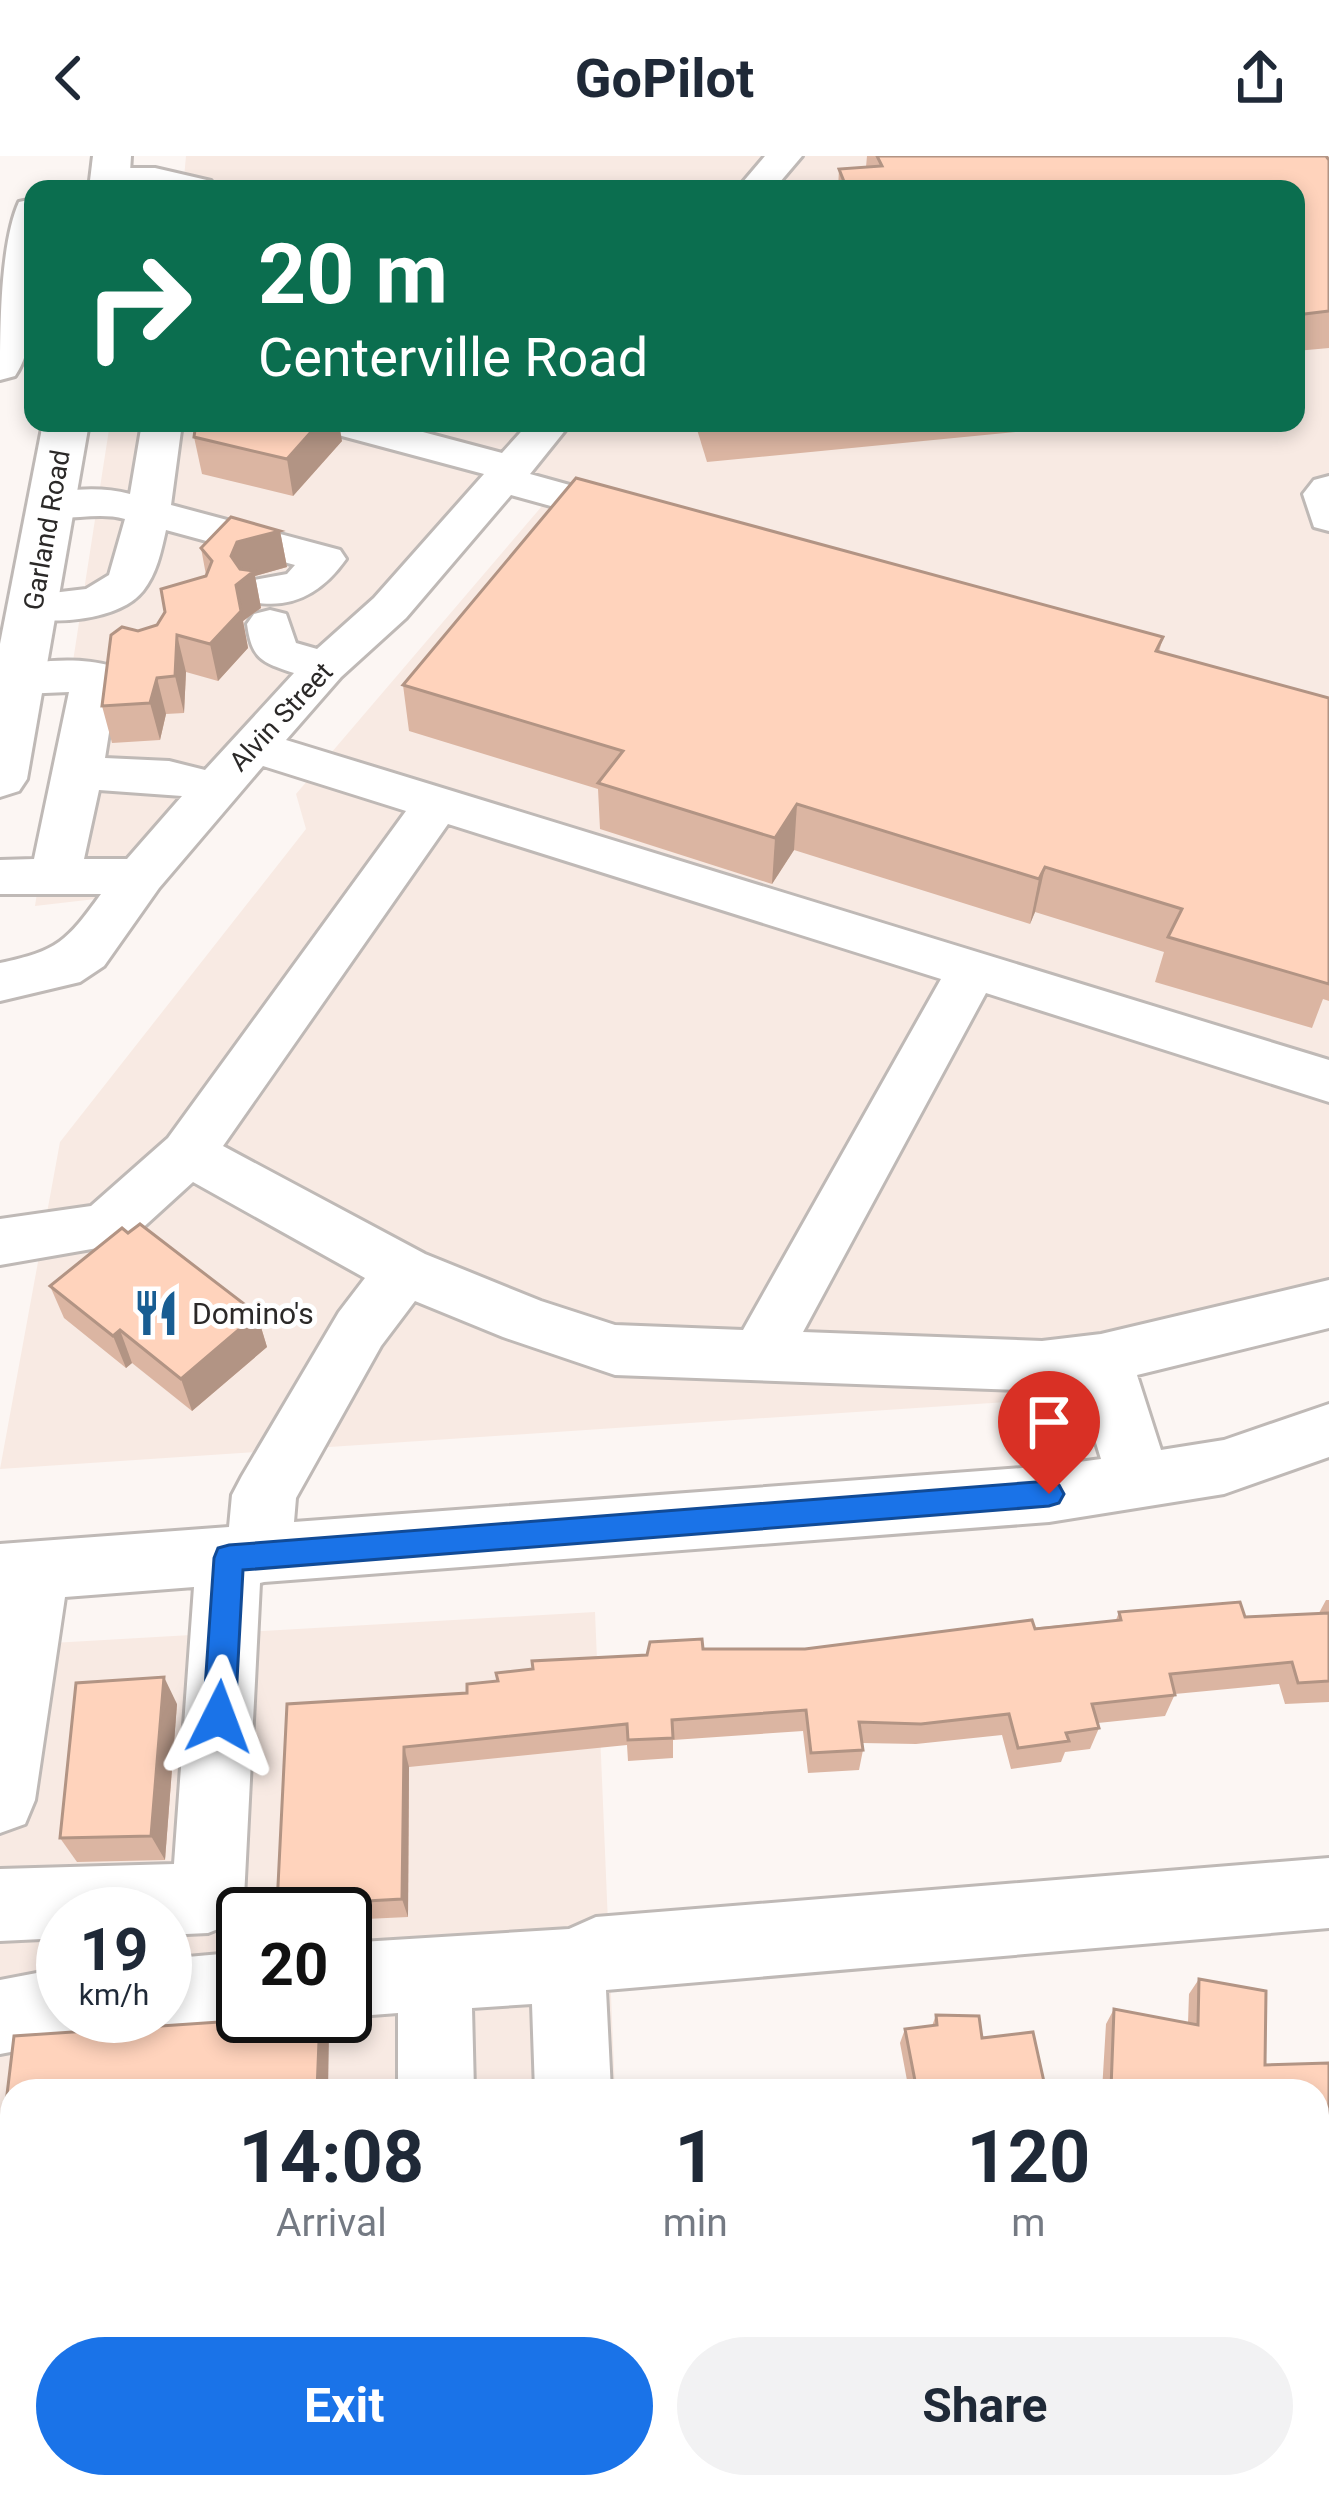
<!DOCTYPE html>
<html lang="en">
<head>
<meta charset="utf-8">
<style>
  :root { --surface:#fff; --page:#f2f2f3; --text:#1f2937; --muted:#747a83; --accent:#1a73e8 }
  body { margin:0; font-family:Roboto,sans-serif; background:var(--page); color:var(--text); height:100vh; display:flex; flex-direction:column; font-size:45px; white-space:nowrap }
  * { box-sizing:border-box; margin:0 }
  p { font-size:39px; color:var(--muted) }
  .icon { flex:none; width:66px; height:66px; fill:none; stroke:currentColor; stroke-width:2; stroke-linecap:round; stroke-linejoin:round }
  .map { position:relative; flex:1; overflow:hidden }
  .side { position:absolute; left:0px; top:1923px; width:1329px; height:420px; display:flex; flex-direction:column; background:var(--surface); border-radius:36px 36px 0 0; box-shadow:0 6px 18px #0003 }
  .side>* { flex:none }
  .guide { position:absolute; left:24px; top:24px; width:1281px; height:252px; border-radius:24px; box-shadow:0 6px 18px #0003; background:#0b6e4f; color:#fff; overflow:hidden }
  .speed { position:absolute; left:36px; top:1731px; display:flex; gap:24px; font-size:60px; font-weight:700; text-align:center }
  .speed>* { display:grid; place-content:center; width:156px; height:156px; border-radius:50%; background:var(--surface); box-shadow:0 6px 18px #0003; line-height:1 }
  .speed small { font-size:30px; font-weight:400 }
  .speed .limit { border:6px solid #111; border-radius:18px; background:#fff; color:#111 }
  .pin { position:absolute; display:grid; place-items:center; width:102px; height:102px; color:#fff; margin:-123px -51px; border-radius:50% 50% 50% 0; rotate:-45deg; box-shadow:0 0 12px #0007 }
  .pin .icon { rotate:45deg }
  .me { position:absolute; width:132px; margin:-66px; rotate:3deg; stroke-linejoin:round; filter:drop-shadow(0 0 9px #0008) }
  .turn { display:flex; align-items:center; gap:42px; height:252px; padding:0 36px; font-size:54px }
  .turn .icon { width:156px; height:156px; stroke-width:2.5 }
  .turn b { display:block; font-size:84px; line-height:102px }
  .eta { display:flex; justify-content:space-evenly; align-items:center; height:204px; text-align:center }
  .eta b { font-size:72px; font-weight:700; line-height:84px }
  .cta { display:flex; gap:24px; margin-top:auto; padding:24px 36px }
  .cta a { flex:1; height:138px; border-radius:72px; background:var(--accent); color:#fff; font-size:48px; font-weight:700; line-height:138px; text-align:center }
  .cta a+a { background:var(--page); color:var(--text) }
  header { display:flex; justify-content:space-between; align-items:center; height:156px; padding:0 36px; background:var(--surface); font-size:54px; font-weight:700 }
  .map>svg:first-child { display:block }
</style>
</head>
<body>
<header><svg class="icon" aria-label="back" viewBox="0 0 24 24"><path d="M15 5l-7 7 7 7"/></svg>GoPilot<svg class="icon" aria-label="share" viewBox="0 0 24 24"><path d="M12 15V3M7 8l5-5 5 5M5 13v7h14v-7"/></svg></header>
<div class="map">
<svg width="1329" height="2343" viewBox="0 0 1329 2343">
  <rect width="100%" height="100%" fill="#fcf6f3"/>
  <g fill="#f8eae3" fill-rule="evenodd">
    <polygon points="186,0 1329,0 1329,1145 1080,1241 0,1313 60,986 306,673 296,638 560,329 493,310 104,742 35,750 110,267 1296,267 1296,33 183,33"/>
    <path d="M595,1456L615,1935H12V2331H631L632,2343H0V1490ZM63,1758H165V1860H63ZM243,1758H345V1860H243Z"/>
  </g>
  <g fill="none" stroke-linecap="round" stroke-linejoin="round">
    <defs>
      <g id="minor">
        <polygon points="765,0 802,0 774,33 737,33"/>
        <polygon points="111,12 155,12 211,25 216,33 98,31 93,23 98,15"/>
        <path d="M142,267H182L171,349L340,394L346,403C322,437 291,455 248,445L242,435L248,425L287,418L295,409L166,374C161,396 157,417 143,435C119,465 52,469 18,461L12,451L18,441L86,433L109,419L125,363C95,355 65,367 35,359L29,350L35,341C66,333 99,330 130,338Z"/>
        <path d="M321,267H389L502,297L529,267H571L530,318L656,353L662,362L656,371L641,375L511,339L406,462L341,521L286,584L1329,904V946L986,837L803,1176L1042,1185L1101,1178L1329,1124V1172L1137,1219L1161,1294L1224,1284L1329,1248V1301L1224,1338L1049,1366L264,1426L260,1427L244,1742L233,1767L208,1777L165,1779V1758H63V1782L0,1785V1713L174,1708L194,1431L65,1441L35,1644L25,1668L0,1677V1388L229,1371L232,1339L242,1320L339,1156L365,1122L193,1026L126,1087L0,1109V1063L91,1050L168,982L406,655L263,610L159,732L104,810L80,826L0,845V807C58,795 67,785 101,738H0V704L34,703L69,536L21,538L5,533L0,520L5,513C36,504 80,501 111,510L118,520L105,602L169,605L205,614L294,517C261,506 252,503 247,468L254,458L270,454L286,458L296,487L317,493L374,442L484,318L327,276ZM99,634L182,640L127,703H84ZM448,668L941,823L743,1174L615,1169L541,1145L425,1098L223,990ZM415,1145L503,1181L615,1219L1042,1235L1079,1231L1101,1303L1049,1310L294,1366L296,1342L381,1190Z"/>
        <polygon points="1329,320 1329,375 1314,371 1303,338 1314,324"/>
        <polygon points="1329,1702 1329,1772 606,1834 611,1935 535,1935 532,1848 472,1852 474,1935 398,1935 398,1857 345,1861 343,1860 345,1787 569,1773 596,1761"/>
        <path d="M243,1796V1860H267C228,1876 178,1882 139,1866L136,1860H165V1803Z"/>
        <polygon points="63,1812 63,1860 96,1860 89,1875 63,1886 0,1898 0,1824"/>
        <polygon points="1329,2193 1329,2275 1317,2276 1317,2194"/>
        <polygon points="400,2331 484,2331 485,2343 401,2343"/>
        <polygon points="550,2331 634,2331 635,2343 551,2343"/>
        <polygon points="1105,2331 1189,2331 1185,2343 1101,2343"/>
      </g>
      <g id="major">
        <polygon points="93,0 131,0 129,33 89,33"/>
        <path d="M33,43C33,91 43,180 15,220L0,224C0,175 0,88 19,46Z"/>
        <polygon points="43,267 89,267 27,623 19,635 0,641 0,488"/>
      </g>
    </defs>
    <use href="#minor" stroke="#bfb9b6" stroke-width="6"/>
    <use href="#major" stroke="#bfb9b6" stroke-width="6"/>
    <use href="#minor" fill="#fff" fill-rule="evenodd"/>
    <use href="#major" fill="#fff" fill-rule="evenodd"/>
  </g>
  <g fill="#dbb5a2">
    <polygon points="867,0 1326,0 1329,4 1329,192 1296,195 1296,33 838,33 839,13 866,11"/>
    <polygon points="695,267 1109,267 707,306"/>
    <polygon points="194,281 342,285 293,340 202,318"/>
    <polygon points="280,375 287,411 255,420 261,452 243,465 248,492 218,525 186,516 184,557 166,558 160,584 112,587 102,550 138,475 157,469 206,419 201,392"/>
    <polygon points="1163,481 1159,496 1329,542 1329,845 1323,843 1312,872 1155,826 1164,796 1035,756 1030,768 794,694 772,728 600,673 598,633 409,575 403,529"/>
    <polygon points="50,1130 257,1158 267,1191 192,1255 132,1207 126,1212 64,1162"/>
    <polygon points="1326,1444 1329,1444 1329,1546 1285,1548 1279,1528 1175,1538 1165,1560 1098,1567 1099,1572 1090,1593 1065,1596 1061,1606 1011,1613 1002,1579 916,1588 862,1587 863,1594 859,1614 808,1617 803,1575 673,1584 673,1602 628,1605 627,1589 409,1611 408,1761 345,1764 345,1758 280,1758 277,1750 287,1548 467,1537 498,1525 647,1499 703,1493 805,1493 1116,1464 1119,1456 1245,1461 1319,1457"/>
    <polygon points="177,1548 165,1704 77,1706 60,1682"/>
    <polygon points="1199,1823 1265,1909 1329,1907 1329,2052 1327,2052 1321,2021 1317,2020 1317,1935 1102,1935 1106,1868 1114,1853 1188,1867 1189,1838"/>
    <polygon points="936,1859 982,1882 1046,1935 909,1935 900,1887 905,1873 932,1870"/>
  </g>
  <g fill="#b29484">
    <polygon points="319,267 339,267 342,285 293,340 287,303"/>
    <polygon points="280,375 287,411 255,420 261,452 243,465 248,492 218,525 210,488 231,400 237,386"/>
    <polygon points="177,479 186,516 184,557 175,520"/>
    <polygon points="157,522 166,558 160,584 150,547"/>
    <polygon points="797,648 794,694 772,728 775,682"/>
    <polygon points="1045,711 1035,756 1030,768 1039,723"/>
    <polygon points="257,1158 267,1191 192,1255 181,1223"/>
    <polygon points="120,1174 132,1207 126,1212 113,1180"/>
    <polygon points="164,1521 177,1548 165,1704 151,1680"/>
    <polygon points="404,1591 409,1611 408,1761 402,1743"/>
    <polygon points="320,1860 329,1879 328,1935 317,1935"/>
    <rect x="304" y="2331" width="12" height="12"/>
  </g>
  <g fill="#ffd3bc" stroke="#b29484" stroke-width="3">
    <polygon points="877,0 1326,0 1329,4 1329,155 1296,159 1296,33 1215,33 1212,28 1150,33 847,33 839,13 882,10"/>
    <polygon points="196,267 319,267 287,303 194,281"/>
    <polygon points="576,322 1163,481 1156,495 1329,542 1329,828 1168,781 1182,753 1045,711 1039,723 797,648 775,682 598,627 623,595 403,529"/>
    <polygon points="231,361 280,375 237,386 231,400 240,413 254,415 236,429 241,455 210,488 177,479 175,520 157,522 150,547 102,550 111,479 122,471 138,475 157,469 165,456 161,433 206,420 212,405 201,392"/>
    <polygon points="140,1068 257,1158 181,1223 120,1174 113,1180 50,1130 122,1072 128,1077"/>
    <polygon points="1240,1446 1245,1461 1329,1457 1329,1525 1298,1527 1292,1506 1170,1518 1175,1539 1092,1548 1099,1572 1066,1577 1069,1585 1018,1592 1009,1558 921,1568 859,1566 863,1594 811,1597 806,1554 672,1564 673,1582 628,1584 627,1568 404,1591 402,1743 277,1750 287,1548 467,1537 467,1528 498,1525 496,1517 533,1513 532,1505 647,1499 650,1486 702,1483 703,1493 805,1493 1032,1464 1035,1473 1121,1464 1119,1456"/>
    <polygon points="164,1521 151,1680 60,1682 76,1527"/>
    <polygon points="1199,1823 1266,1835 1265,1909 1329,1907 1329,2008 1317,2005 1317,1935 1120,1935 1111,1933 1114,1853 1198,1869"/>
    <polygon points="936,1859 979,1860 982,1882 1033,1876 1046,1935 917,1935 905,1873 937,1869"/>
    <polygon points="308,1860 320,1860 317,1935 12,1935 12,2331 304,2331 304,2343 0,2343 0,1997 14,1880"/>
    <polygon points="772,2331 918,2331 922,2343 771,2343 768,2332"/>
  </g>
  <polygon fill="#1a73e8" stroke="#114b97" stroke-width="3" points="1049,1325 1059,1329 1064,1338 1059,1347 1049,1350 243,1414 235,1561 230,1571 219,1576 208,1571 203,1561 214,1402 218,1392 229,1389"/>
  <defs>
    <symbol id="restaurant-bare" viewBox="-9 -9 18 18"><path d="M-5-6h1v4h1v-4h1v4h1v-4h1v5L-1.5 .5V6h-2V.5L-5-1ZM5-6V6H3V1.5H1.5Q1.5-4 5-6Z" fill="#185d92" stroke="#fff" stroke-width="2.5" paint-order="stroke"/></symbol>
  </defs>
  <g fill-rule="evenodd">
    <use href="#restaurant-bare" x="123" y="1124" width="66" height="66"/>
  </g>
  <g text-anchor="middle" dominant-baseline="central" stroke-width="10" stroke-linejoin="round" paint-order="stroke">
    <g font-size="27" fill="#2b2928" stroke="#fff">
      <text transform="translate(47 374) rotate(-80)">Garland Road</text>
      <text transform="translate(281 561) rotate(-47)">Alvin Street</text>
    </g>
    <g font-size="30" fill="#2b2928" stroke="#fff" text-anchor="start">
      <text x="192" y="1157">Domino's</text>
    </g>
  </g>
</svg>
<div class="speed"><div>19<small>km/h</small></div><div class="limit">20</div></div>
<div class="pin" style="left:1049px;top:1338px;background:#d93025"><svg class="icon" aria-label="arrive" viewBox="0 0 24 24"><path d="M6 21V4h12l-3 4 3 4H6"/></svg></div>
<svg class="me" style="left:219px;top:1561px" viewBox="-20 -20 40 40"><path d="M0-17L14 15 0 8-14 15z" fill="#1a73e8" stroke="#fff" stroke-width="4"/></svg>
<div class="guide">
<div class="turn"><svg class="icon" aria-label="right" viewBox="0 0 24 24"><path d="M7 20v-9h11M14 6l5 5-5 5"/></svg><div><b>20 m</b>Centerville Road</div></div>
</div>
<section class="side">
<div class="eta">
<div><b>14:08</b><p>Arrival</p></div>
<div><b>1</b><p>min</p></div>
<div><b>120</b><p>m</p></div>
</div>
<div class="cta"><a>Exit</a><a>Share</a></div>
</section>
</div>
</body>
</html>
